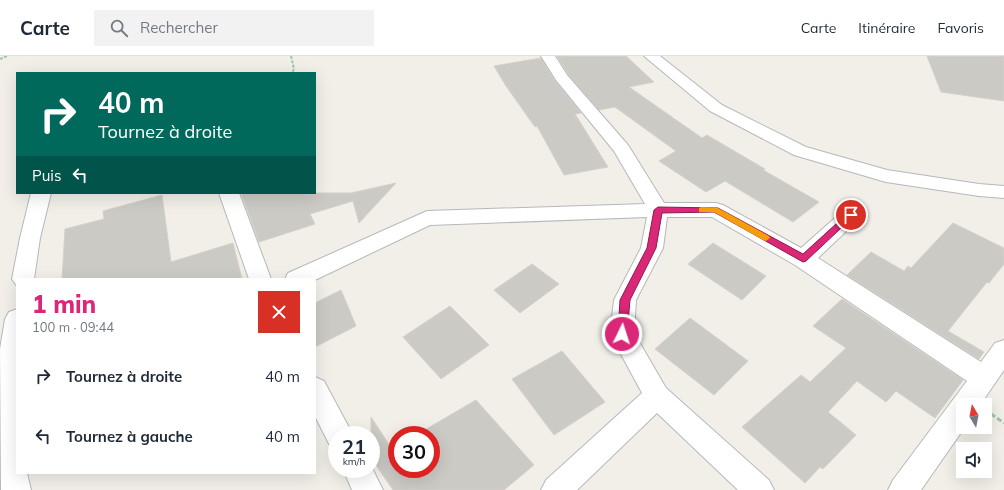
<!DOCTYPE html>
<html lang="fr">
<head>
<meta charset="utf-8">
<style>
  :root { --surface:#fff; --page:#f2f2f3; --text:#1f2937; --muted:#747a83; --line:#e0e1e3; --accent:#db2777 }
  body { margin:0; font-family:Mulish,sans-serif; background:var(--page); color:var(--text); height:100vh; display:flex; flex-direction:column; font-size:15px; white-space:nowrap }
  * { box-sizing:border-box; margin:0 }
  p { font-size:13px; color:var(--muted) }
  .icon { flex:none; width:22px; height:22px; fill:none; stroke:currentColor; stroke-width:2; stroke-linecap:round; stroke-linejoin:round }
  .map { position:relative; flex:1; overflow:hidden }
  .panel { position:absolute; left:16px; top:222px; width:300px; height:196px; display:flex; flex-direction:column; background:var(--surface); border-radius:0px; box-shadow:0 4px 16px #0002 }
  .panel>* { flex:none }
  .guide { position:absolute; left:16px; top:16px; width:300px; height:122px; border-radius:0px; box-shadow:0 4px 16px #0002; background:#00695c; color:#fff; overflow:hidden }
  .needle { width:26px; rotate:350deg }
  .controls { position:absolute; left:956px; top:342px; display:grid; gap:8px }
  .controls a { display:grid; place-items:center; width:36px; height:36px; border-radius:0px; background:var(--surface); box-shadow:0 4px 16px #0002; font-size:20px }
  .speed { position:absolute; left:328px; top:370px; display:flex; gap:8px; font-size:20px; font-weight:700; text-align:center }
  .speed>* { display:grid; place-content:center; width:52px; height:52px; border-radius:50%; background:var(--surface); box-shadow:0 4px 16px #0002; line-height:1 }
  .speed small { font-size:10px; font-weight:400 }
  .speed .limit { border:6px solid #d22; background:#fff; color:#111 }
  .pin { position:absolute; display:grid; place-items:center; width:34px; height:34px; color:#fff; margin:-17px; border:2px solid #fff; border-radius:50%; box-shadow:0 1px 4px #0007 }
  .me { position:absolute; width:44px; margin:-22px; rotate:4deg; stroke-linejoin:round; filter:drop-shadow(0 0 3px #0008) }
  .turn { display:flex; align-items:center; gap:14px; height:84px; padding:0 16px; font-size:18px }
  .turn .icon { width:52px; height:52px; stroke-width:2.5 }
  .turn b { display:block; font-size:28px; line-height:34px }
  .then { display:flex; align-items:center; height:38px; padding:0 16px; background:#0003; gap:8px; font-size:15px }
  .round { display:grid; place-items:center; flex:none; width:42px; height:42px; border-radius:0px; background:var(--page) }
  .overview { display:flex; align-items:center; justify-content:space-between; height:68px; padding:0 16px }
  h1 { font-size:24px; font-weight:800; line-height:30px; color:var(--accent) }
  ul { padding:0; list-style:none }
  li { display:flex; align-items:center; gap:12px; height:60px; padding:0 16px }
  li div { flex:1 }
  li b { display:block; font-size:15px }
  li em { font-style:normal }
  header { display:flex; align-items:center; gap:24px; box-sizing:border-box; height:56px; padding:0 20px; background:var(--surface); border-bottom:1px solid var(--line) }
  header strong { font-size:19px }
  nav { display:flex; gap:22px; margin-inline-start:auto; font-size:14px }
  .search { width:280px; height:36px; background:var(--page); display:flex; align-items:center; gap:10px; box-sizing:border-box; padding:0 14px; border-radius:0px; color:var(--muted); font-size:15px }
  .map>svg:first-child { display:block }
</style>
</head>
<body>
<header>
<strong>Carte</strong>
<div class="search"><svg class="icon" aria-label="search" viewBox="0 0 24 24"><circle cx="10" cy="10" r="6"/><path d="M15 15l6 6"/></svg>Rechercher</div>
<nav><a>Carte</a><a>Itinéraire</a><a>Favoris</a></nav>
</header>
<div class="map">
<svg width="1004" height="434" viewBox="0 0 1004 434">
  <rect width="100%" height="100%" fill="#f1efe8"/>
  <g fill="#cccac5" stroke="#d6d1c6">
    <polygon points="557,0 626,0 654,26 629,31 702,82 707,79 765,113 763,114 819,146 793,166 725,125 706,136 659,105 676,95 615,51 599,54 568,18"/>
    <polygon points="927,0 1004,0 1004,45 941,36"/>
    <polygon points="541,2 555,25 581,57 575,58 608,111 564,119 537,70 535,71 506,30 494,10"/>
    <polygon points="396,127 359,167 353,145 310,158 315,168 259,186 241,137 351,137"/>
    <polygon points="162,139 171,206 233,187 242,223 62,223 65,173 104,163 103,155"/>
    <polygon points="953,167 1004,192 1004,208 989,227 987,226 948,275 984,296 979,303 847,219 871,196 904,215 908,210 911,212"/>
    <polygon points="713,187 766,220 742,244 688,208"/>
    <polygon points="532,208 559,228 520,257 494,234"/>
    <polygon points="341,234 356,270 315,291 315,247"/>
    <polygon points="842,243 963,324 935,362 896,335 886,346 857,325 828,356 856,379 823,413 820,411 805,427 742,371 801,319 810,326 846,292 813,270"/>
    <polygon points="450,250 489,289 441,323 403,281"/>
    <polygon points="690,262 748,305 714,339 655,293"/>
    <polygon points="562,295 605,346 554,379 512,323"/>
    <polygon points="476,344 534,409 504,434 393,434 371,402 371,361 392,393 397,390 397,413 431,413 431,379 416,379"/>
  </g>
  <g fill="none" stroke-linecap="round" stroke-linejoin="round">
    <defs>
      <g id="minor">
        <polygon points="541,0 555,0 567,19 628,89 664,147 716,147 723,149 801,192 844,154 851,152 858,154 861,159 858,164 818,202 981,306 995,287 1004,284 1004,314 980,349 963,349 963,371 965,371 921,434 888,434 893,424 967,325 795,209 712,161 667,161 663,192 636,244 634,277 666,332 769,424 774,434 738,434 657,357 577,434 541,434 546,424 642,337 610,278 614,244 641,192 647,161 430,169 315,224 285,223 288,217 427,155 645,148 614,95 556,24"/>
        <polygon points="644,0 660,0 722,49 806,91 887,114 979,128 1004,130 1004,142 979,140 886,126 794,99 710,55"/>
        <polygon points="31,137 51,137 40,182 34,223 17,223 17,230 12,223 20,182"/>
        <polygon points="219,137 239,137 271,223 249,223"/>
        <polygon points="17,253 17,417 27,417 31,434 1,434 0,293 5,263 9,256"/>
        <polygon points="315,321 324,325 353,379 337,379 337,391 329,388 315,360"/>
        <polygon points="371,410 383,434 352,434 343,413 371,413"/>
      </g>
    </defs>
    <use href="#minor" stroke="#b5b8bc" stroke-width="2"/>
    <g stroke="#9cc7a9" stroke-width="2" stroke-dasharray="3 1.5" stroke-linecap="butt">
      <polyline points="291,0 294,13 292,17"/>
      <polyline points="0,3 7,0"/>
    </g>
    <polyline stroke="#9cc7a9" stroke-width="3" stroke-dasharray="5 2.5" stroke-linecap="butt" points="991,358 1004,367"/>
    <use href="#minor" fill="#fff" fill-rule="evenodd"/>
  </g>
  <polygon fill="#db2777" stroke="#8e194d" points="658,151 718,152 803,198 848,157 851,156 855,159 806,205 803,206 714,156 662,157 656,192 630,244 627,278 626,281 622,282 619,281 618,278 620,244 647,192 654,154"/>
  <polygon fill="#f59e0b" points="702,151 718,152 769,180 770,182 766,185 763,184 714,156 699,156 699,152"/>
</svg>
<div class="controls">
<a><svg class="needle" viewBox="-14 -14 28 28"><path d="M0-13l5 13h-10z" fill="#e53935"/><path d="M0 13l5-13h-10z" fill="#747a83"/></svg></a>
<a><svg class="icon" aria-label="sound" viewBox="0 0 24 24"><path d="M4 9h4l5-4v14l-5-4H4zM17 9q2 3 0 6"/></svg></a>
</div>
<div class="speed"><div>21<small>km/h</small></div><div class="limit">30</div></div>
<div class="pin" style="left:851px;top:159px;background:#d93025"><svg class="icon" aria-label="arrive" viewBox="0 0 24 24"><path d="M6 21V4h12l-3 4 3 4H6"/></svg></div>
<svg class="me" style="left:622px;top:278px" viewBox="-20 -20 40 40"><circle r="17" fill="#db2777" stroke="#fff" stroke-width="3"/><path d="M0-11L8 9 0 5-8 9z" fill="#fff"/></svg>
<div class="guide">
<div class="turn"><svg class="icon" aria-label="right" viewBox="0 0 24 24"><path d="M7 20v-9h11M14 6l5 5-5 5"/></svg><div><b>40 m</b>Tournez à droite</div></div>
<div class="then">Puis<svg class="icon" aria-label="left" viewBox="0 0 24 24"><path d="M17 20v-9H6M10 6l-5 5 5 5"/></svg></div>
</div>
<section class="panel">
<div class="overview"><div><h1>1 min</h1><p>100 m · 09:44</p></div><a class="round" style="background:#d93025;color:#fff"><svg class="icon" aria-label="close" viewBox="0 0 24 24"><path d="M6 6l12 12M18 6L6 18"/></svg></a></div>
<ul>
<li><svg class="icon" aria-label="right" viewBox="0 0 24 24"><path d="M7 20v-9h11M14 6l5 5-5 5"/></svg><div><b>Tournez à droite</b></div><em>40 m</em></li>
<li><svg class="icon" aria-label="left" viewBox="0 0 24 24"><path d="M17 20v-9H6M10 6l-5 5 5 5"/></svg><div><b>Tournez à gauche</b></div><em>40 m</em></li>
</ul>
</section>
</div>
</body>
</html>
